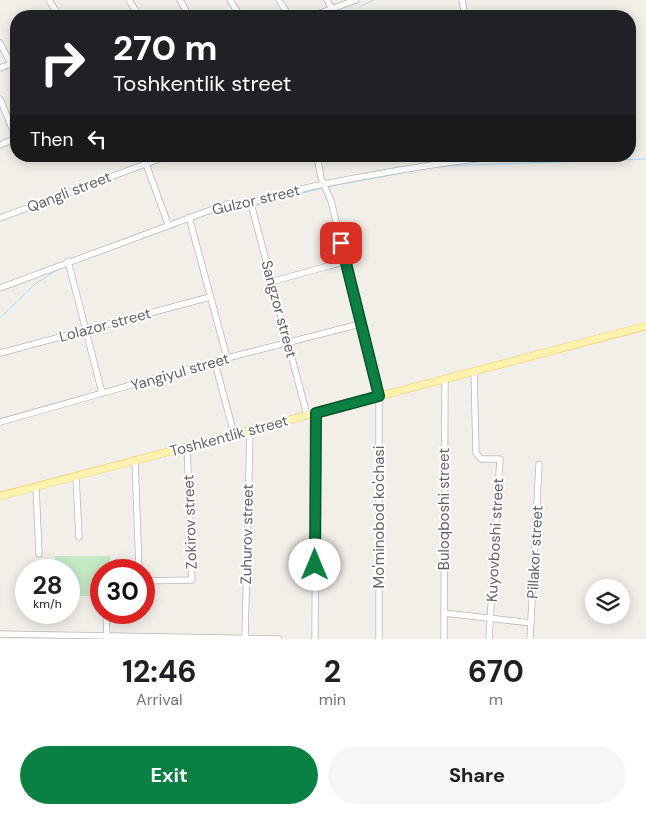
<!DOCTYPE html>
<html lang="en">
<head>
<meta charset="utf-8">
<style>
  :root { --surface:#fff; --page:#f6f6f6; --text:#202124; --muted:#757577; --accent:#0b8043 }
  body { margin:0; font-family:"DM Sans",sans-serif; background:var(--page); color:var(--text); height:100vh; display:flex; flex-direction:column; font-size:19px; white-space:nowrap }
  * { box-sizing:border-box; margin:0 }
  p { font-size:16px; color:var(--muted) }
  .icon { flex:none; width:28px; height:28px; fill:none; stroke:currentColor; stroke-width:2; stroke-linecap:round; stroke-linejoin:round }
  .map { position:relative; height:639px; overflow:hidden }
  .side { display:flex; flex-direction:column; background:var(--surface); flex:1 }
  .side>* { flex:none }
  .top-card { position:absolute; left:10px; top:10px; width:626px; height:152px; border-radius:20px; box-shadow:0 2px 12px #0003; background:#202124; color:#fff; overflow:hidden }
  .buttons { position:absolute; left:585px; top:579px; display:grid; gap:10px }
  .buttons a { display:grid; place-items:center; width:45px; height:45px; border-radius:50%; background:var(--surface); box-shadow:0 2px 12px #0003; font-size:25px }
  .speed { position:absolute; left:15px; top:559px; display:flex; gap:10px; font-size:25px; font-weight:700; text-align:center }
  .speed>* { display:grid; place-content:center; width:65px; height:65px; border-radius:50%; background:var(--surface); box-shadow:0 2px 12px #0003; line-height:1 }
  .speed small { font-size:12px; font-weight:400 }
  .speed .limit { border:8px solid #d22; background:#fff; color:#111 }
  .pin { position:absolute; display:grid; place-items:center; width:42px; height:42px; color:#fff; margin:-21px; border-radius:10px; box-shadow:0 2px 8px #0006 }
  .me { position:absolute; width:55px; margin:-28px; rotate:0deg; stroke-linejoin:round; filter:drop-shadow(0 0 4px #0008) }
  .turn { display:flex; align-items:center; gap:18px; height:105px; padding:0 20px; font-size:22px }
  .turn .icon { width:65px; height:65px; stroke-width:2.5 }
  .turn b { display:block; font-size:35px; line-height:42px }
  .then { display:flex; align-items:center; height:48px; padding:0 20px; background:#0003; gap:10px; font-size:19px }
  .eta { display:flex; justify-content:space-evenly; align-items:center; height:85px; text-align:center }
  .eta b { font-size:30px; font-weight:700; line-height:35px }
  .primary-button { display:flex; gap:10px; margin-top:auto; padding:10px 20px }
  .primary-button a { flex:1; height:58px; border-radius:30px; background:var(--accent); color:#fff; font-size:20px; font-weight:700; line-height:58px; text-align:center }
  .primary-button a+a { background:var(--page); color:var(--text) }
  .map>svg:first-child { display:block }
</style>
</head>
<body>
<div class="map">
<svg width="646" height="639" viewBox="0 0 646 639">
  <rect width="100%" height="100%" fill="#f1efe8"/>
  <polygon fill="#c5e8c5" points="55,556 110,556 110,570 101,570 101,596 69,596 69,570 55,570"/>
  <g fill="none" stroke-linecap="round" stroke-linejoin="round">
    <g stroke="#aadaff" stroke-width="1">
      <polyline points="360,6 374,0"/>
      <polyline points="439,166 646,159"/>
      <polyline points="326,187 396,174"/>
      <polyline points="234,206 250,207"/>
      <polyline points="254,206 322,188"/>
      <polyline points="0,318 35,284 57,270"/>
    </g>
    <defs>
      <g id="minor">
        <polyline points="49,0 59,16"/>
        <polyline points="129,0 139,16"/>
        <polyline points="180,0 189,16"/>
        <polyline points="230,0 240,16"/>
        <polyline points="279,0 289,16"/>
        <polyline points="327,0 332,9"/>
        <polyline points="462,0 465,16"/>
        <polyline points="312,16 356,0"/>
        <polyline points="454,16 464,14"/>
        <polyline points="0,43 11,64"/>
        <polyline points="0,68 16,62"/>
        <polyline points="0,99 16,138"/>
        <polyline points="0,145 16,138"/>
        <polyline points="317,156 321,178 331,201 379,396 379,639"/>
        <polyline points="146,164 168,224"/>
        <polyline points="251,204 307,415"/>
        <polyline points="189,217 227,358"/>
        <polyline points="0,218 167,156"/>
        <polyline points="68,261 102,393"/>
        <polyline points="271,282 346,261"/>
        <path d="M0,288L227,204C263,203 290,190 324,184C380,173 436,163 493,157"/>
        <polyline points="0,353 210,297"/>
        <polyline points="215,363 234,434"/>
        <polyline points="474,371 476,453 481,459 500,459 489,639"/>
        <polyline points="0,422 227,358 360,324"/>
        <polyline points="135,460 139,570"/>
        <polyline points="76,476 79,537"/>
        <polyline points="36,487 39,554"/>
        <polyline points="144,581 192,580 187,446"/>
        <polyline points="106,612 107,638"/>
        <polyline points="444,613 531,623"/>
        <polyline points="0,634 279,639"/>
        <polyline points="245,639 250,430"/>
        <polyline points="315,639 316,413"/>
        <polyline points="444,639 445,379"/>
        <polyline points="530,639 539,464"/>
      </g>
      <polyline id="major" points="0,496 646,326"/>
    </defs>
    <use href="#minor" stroke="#b5b8bc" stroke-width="7"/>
    <use href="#major" stroke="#f2c960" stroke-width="8"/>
    <use href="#minor" stroke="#fff" stroke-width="5.5"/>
    <use href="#major" stroke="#fff2af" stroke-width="7"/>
  </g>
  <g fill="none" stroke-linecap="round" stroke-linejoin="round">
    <defs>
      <polyline id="route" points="315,565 316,413 379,396 341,243"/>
    </defs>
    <use href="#route" stroke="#07532c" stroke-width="12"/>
    <use href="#route" stroke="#0b8043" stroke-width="9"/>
  </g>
  <g text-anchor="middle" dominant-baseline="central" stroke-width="4" stroke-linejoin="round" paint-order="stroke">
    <g font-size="15" fill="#5f6368" stroke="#fff">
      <text transform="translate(69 192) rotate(-21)">Qangli street</text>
      <text transform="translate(256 200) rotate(-13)">Gulzor street</text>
      <text transform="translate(279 309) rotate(75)">Sangzor street</text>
      <text transform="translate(105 325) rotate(-15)">Lolazor street</text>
      <text transform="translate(180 372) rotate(-16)">Yangiyul street</text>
      <text transform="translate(229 436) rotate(-15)">Toshkentlik street</text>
      <text transform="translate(444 509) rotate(-90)">Buloqboshi street</text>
      <text transform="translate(379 517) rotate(-90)">Mo'minobod ko'chasi</text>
      <text transform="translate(190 522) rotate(-92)">Zokirov street</text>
      <text transform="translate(247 534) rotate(-89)">Zuhurov street</text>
      <text transform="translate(495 540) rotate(-87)">Kuyovboshi street</text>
      <text transform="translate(535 552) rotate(-87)">Pillakor street</text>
    </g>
  </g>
</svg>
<div class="buttons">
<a><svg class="icon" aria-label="layers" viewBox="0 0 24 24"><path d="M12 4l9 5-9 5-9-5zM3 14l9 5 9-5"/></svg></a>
</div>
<div class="speed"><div>28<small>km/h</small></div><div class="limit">30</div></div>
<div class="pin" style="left:341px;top:243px;background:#d93025"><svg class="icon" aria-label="arrive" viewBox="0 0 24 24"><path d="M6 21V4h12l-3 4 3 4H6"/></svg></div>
<svg class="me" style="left:315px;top:565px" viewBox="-20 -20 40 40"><circle r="19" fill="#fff"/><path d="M0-13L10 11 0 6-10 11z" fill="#0b8043"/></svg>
<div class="top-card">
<div class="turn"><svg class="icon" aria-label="right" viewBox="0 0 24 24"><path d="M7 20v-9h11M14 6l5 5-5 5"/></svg><div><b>270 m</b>Toshkentlik street</div></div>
<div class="then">Then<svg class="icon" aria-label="left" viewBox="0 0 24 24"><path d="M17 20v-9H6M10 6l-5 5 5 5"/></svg></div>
</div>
</div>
<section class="side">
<div class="eta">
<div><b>12:46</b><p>Arrival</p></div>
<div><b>2</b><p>min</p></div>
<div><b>670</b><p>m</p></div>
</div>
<div class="primary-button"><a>Exit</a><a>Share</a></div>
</section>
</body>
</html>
